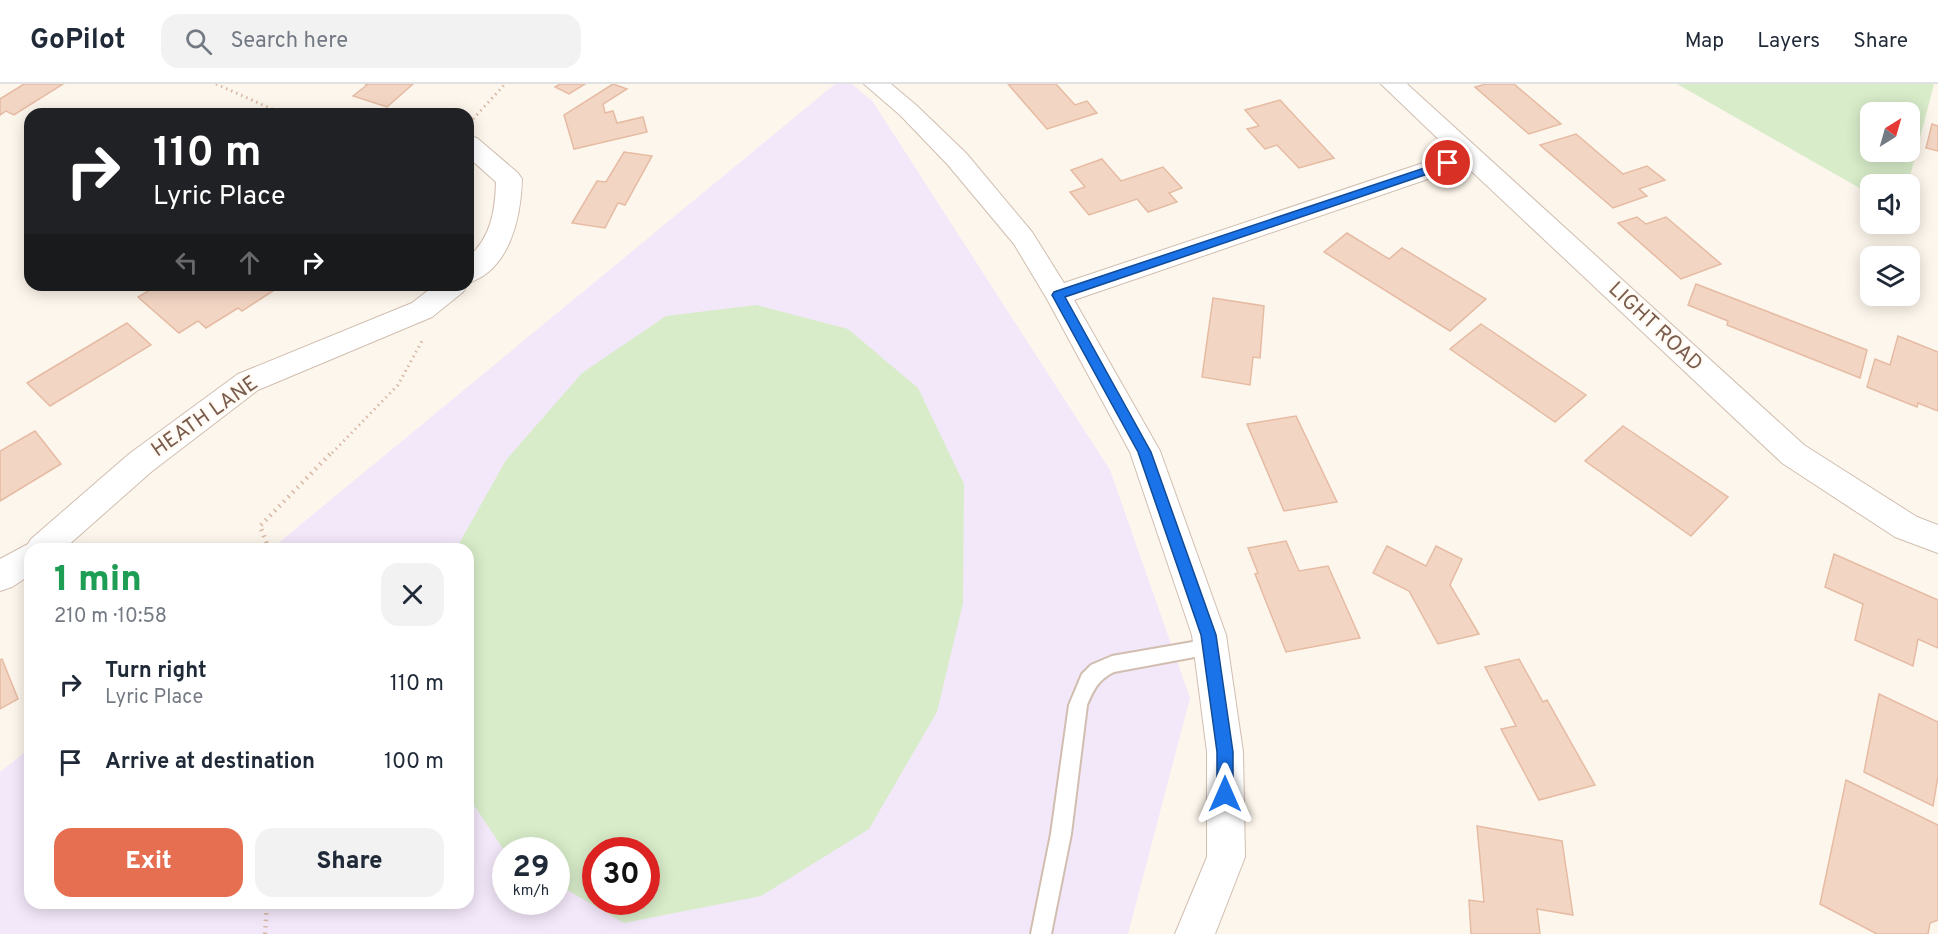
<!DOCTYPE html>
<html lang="en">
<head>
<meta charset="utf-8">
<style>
  :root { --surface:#fff; --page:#f2f2f3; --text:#1f2937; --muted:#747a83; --line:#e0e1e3; --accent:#e76f51 }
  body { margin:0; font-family:Overpass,sans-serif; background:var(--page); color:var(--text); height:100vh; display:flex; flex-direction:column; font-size:22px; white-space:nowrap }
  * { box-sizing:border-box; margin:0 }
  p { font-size:20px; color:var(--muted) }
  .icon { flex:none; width:33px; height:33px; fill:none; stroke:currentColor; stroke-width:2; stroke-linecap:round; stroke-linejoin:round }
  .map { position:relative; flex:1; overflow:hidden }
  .panel { position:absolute; left:24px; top:459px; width:450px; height:366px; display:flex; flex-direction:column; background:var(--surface); border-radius:18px; box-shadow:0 3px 15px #0003 }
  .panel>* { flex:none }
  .guide { position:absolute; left:24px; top:24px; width:450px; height:183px; border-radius:18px; box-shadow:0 3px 15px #0003; background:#202124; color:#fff; overflow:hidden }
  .needle { width:39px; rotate:37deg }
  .controls { position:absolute; left:1860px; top:18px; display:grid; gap:12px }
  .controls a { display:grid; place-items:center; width:60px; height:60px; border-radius:12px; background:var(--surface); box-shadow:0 3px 15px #0003; font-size:30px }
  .speed { position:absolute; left:492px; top:753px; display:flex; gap:12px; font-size:30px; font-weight:700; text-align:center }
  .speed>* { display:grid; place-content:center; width:78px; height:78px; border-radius:50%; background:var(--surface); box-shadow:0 3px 15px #0003; line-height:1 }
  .speed small { font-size:15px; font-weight:400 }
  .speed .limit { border:9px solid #d22; background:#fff; color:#111 }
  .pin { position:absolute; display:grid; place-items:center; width:51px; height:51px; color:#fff; margin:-26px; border:3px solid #fff; border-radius:50%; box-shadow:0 2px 6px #0007 }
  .me { position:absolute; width:66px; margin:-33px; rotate:0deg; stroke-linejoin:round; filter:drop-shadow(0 0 4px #0008) }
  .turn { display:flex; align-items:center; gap:21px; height:126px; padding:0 30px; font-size:27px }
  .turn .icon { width:78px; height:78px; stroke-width:2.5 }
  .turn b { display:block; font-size:42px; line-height:51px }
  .lanes { display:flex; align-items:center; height:57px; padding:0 30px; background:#0003; justify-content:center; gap:30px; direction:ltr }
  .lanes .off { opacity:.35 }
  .round { display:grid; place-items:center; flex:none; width:63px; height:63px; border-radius:18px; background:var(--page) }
  .headline { display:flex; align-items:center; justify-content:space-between; height:102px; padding:0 30px }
  h1 { font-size:36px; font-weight:800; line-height:45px; color:#1e9e55 }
  .button { display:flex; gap:12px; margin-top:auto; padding:12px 30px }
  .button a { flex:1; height:69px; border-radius:18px; background:var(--accent); color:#fff; font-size:24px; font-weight:800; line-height:69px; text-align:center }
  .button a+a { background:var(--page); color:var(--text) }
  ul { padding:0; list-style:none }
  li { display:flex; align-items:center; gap:18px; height:78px; padding:0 30px }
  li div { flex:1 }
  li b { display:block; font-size:22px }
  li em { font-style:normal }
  header { display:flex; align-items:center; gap:36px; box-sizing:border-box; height:84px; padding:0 30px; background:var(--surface); border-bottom:2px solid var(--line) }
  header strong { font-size:28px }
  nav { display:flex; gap:33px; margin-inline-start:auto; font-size:21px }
  .search { width:420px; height:54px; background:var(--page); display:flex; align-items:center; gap:15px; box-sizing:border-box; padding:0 21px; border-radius:18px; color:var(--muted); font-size:22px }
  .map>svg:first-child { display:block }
</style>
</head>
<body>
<header>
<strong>GoPilot</strong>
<div class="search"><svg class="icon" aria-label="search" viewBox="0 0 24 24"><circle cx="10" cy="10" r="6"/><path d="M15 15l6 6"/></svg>Search here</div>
<nav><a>Map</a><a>Layers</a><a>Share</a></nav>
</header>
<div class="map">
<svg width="1938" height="850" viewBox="0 0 1938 850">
  <rect width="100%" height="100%" fill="#fdf6ec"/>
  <path fill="#f3e8fa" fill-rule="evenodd" d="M835,0H852L873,18L1110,386L1190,614L1128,850H0V688L30,664V819H468V465H271ZM506,766H556V818H506ZM596,766H646V818H596Z"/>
  <g fill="#d8ecc9" fill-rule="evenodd">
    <path d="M1677,0H1934L1908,100H1870V110ZM1870,28H1910V68H1870Z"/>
    <path d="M756,221L848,245L918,304L964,400L963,519L937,628L869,745L761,812L624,839L557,800L556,766H506L505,768L468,712V465H456L506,376L582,289L666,232ZM596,766H646V818H596Z"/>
  </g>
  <g fill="#f3d5c3" stroke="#e6bba3" stroke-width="1.5">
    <polygon points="24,0 63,0 14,31 6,27 0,31 0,15"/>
    <polygon points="365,0 413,0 387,23 353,12 367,1"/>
    <polygon points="560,0 585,0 569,10 555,3"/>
    <polygon points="613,0 627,5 603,20 605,29 613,27 617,39 643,33 647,48 574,65 564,31"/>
    <polygon points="1008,0 1056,0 1075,21 1087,17 1097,29 1047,45"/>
    <polygon points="1486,0 1514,0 1561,40 1529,50 1475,3"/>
    <polygon points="1280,16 1334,74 1299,84 1277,61 1265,65 1247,45 1259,42 1245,26"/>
    <polygon points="1932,40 1938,42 1938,67 1926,64"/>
    <polygon points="1576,50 1623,90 1647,82 1665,96 1639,105 1647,112 1613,124 1540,61"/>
    <polygon points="624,68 652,72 625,121 618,119 605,144 572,139 597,97 606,98"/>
    <polygon points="1102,75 1121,97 1163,83 1182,104 1169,109 1177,118 1148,128 1137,115 1089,131 1070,108 1085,103 1071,86"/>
    <polygon points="1637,133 1646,140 1666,133 1721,180 1681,195 1618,139"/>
    <polygon points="1347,149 1389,175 1402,164 1486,215 1450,247 1324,168"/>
    <polygon points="1696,200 1867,266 1860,294 1727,241 1728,237 1688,221"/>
    <polygon points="158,201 205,201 207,203 271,201 276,205 242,227 238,224 206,244 198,237 179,249 138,213"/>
    <polygon points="1213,214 1264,222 1260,274 1253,273 1250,301 1202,293"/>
    <polygon points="127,239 151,261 50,322 27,299"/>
    <polygon points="1481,240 1586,311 1555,338 1450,265"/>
    <polygon points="1898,252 1938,268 1938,327 1918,319 1917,323 1867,303 1875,275 1890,281"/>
    <polygon points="1296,332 1337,418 1284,427 1247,340"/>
    <polygon points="1623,342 1728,413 1691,452 1585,377"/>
    <polygon points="35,347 61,380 0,417 0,367"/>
    <polygon points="1286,457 1299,487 1328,482 1360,554 1286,568 1255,490 1258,489 1248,464"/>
    <polygon points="1387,462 1426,482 1436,462 1462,475 1450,501 1479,550 1438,560 1409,507 1373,489"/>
    <polygon points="1834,470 1938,516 1938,564 1918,555 1913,582 1855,556 1863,520 1825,503"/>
    <polygon points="2,575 18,615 0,625 0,576"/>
    <polygon points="1519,575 1543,618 1547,616 1595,701 1539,716 1501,645 1516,642 1485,583"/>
    <polygon points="1879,610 1938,638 1938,692 1933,722 1864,688"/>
    <polygon points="1846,696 1938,741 1938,836 1930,839 1928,850 1877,850 1820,820"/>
    <polygon points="1477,742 1562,757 1573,831 1537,825 1540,850 1471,850 1469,816 1484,818"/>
  </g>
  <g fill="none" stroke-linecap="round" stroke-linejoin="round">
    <defs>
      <path id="lane" d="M1210,555L1216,557L1219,563L1216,569L1114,588C1098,596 1094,605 1087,621L1071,750L1051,850H1031L1051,750L1069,621L1082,590L1091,581L1112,572Z"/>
      <g id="street">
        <polygon points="864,0 891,0 916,21 966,69 1032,148 1064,199 1453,69 1381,0 1407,0 1804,361 1917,433 1938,441 1938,469 1895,453 1782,379 1466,82 1074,216 1160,367 1226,551 1243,668 1245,773 1215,850 1175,850 1207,773 1207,668 1192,551 1130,368 1047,215 1014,160 948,81 900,31"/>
        <path d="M468,52L477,54L518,89L522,95C521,133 510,186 468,199V174C491,153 495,128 496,98L468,73Z"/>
        <polygon points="435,201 467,201 463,208 432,233 258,306 151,388 64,465 30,465 30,491 12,503 0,507 0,475 28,460 31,455 129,370 238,290 412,219"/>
      </g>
    </defs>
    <use href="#lane" stroke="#d1beb0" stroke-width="4"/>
    <use href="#street" stroke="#d1beb0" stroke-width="2"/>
    <g stroke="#d9b8a5" stroke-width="3" stroke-dasharray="1.5 4" stroke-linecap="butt">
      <polyline points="216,0 283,30"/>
      <polyline points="473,35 505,0"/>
      <polyline points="332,369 398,301 422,257"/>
    </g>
    <g stroke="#d9b8a5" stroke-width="4.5" stroke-dasharray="1.5 5" stroke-linecap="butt">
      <polyline points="269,465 260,442 333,367"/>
      <polyline points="265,850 267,819"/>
    </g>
    <use href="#lane" fill="#fff" fill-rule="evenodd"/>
    <use href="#street" fill="#fff" fill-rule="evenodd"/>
  </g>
  <polygon fill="#1a73e8" stroke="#114b97" stroke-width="1.5" points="1448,76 1453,79 1451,82 1065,213 1151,368 1216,551 1233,668 1233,710 1231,716 1225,718 1219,716 1217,710 1217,668 1201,551 1138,368 1052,211 1054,208"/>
  <g text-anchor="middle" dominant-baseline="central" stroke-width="4.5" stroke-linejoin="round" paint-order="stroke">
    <g font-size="21" fill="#7a5c4d" stroke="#fffaf3">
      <text transform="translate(1655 243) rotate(43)">LIGHT ROAD</text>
      <text transform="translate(205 333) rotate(-35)">HEATH LANE</text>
    </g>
  </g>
</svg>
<div class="controls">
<a><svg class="needle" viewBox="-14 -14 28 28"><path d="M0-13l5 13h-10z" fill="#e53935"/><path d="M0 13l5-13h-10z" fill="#747a83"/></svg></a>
<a><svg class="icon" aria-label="sound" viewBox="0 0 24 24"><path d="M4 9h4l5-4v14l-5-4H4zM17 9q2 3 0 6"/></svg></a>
<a><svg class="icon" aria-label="layers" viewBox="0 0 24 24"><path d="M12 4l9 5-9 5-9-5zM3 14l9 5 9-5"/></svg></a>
</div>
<div class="speed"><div>29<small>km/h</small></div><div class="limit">30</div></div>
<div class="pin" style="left:1448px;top:79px;background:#d93025"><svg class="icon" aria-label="arrive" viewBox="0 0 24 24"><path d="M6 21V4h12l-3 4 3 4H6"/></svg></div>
<svg class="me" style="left:1225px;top:710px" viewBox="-20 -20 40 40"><path d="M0-17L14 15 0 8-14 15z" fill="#1a73e8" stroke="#fff" stroke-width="4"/></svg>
<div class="guide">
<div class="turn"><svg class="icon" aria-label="right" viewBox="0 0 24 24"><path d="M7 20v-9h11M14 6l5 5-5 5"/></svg><div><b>110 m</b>Lyric Place</div></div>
<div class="lanes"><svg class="icon off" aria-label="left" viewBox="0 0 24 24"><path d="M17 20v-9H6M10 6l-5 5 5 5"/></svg><svg class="icon off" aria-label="ahead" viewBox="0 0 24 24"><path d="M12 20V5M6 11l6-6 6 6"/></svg><svg class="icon" aria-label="right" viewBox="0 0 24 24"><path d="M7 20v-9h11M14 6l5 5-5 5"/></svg></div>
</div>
<section class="panel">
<div class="headline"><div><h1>1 min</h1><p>210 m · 10:58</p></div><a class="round"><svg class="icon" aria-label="close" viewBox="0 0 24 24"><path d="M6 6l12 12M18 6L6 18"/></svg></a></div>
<ul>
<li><svg class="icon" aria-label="right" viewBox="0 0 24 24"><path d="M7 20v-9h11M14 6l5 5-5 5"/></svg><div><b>Turn right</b><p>Lyric Place</p></div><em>110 m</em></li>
<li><svg class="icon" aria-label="arrive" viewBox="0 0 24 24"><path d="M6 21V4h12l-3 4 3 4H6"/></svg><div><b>Arrive at destination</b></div><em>100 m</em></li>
</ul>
<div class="button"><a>Exit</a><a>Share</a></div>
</section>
</div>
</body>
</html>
